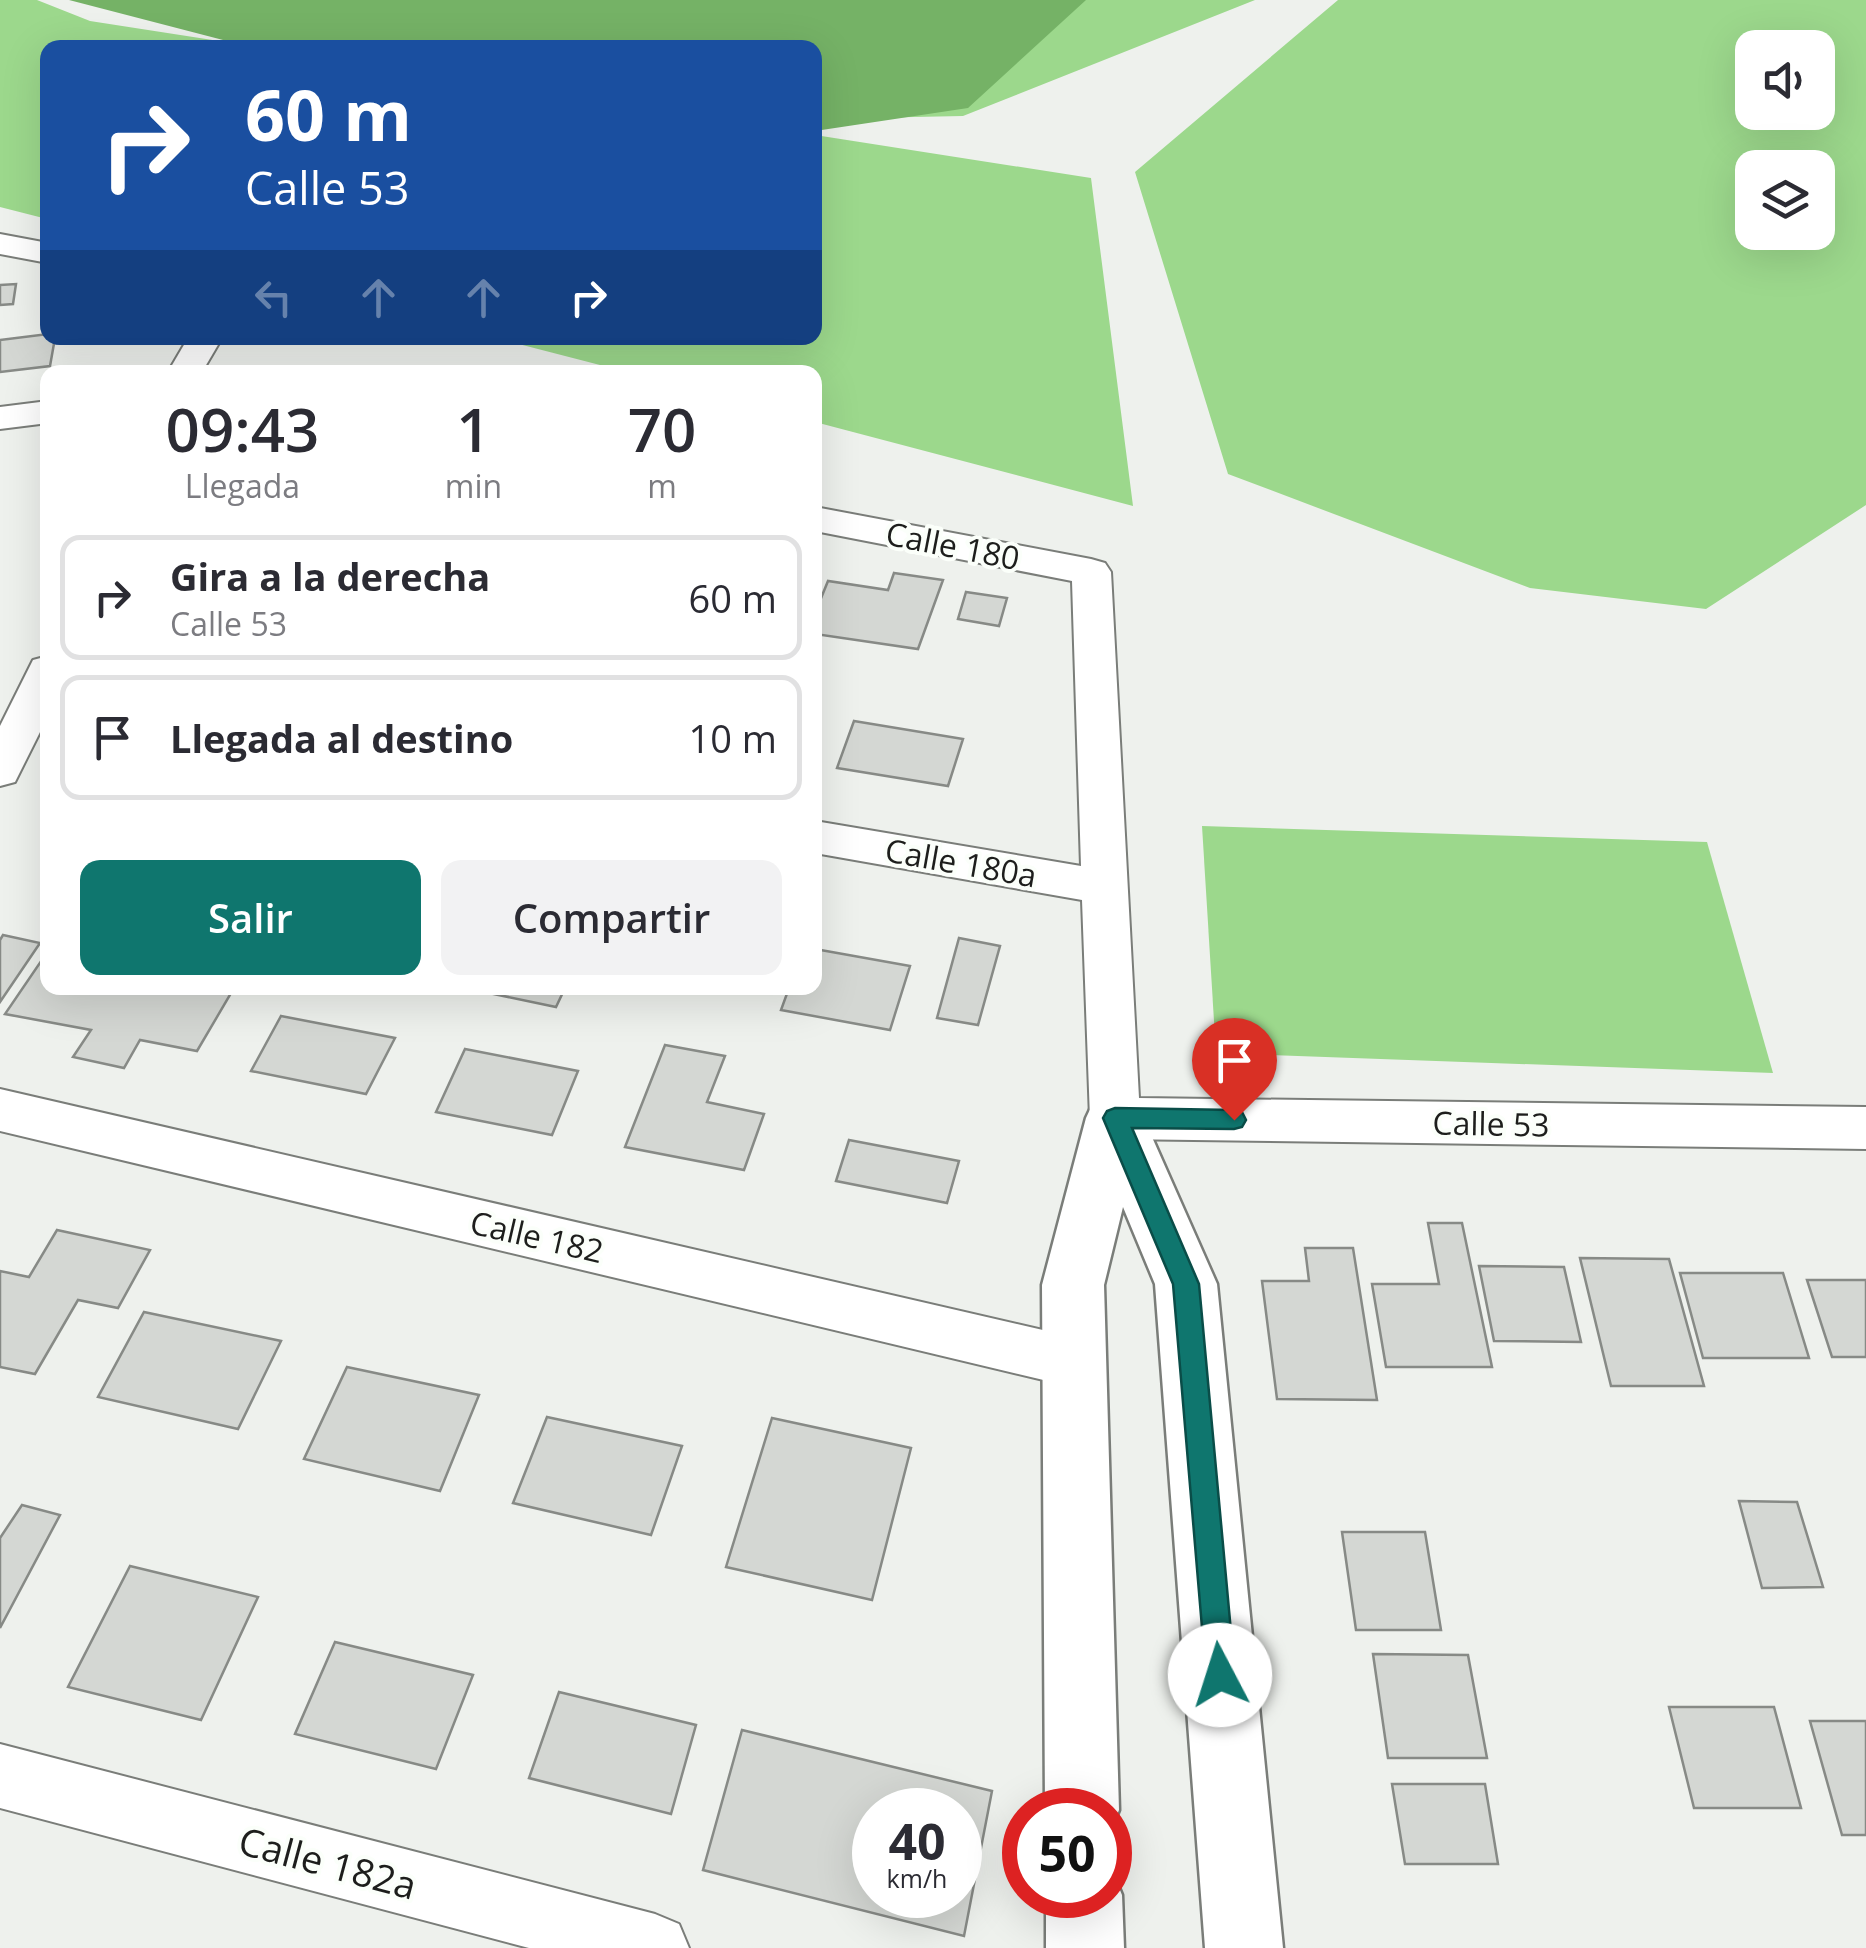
<!DOCTYPE html>
<html lang="es">
<head>
<meta charset="utf-8">
<style>
  :root { --surface:#fff; --page:#f2f2f3; --text:#2b2b33; --muted:#7c7c81; --line:#e1e1e2; --accent:#0f766e }
  body { margin:0; font-family:"Open Sans",sans-serif; background:var(--page); color:var(--text); height:100vh; display:flex; flex-direction:column; font-size:38px; white-space:nowrap }
  * { box-sizing:border-box; margin:0 }
  p { font-size:32px; color:var(--muted) }
  .icon { flex:none; width:55px; height:55px; fill:none; stroke:currentColor; stroke-width:2; stroke-linecap:round; stroke-linejoin:round }
  .map { position:relative; flex:1; overflow:hidden }
  .drawer { position:absolute; left:40px; top:365px; width:782px; height:630px; display:flex; flex-direction:column; background:var(--surface); border-radius:20px; box-shadow:0 10px 40px #0002 }
  .drawer>* { flex:none }
  .top-card { position:absolute; left:40px; top:40px; width:782px; height:305px; border-radius:20px; box-shadow:0 10px 40px #0002; background:#1a4fa0; color:#fff; overflow:hidden }
  .tools { position:absolute; left:1735px; top:30px; display:grid; gap:20px }
  .tools a { display:grid; place-items:center; width:100px; height:100px; border-radius:20px; background:var(--surface); box-shadow:0 10px 40px #0002; font-size:50px }
  .speed { position:absolute; left:852px; top:1788px; display:flex; gap:20px; font-size:50px; font-weight:700; text-align:center }
  .speed>* { display:grid; place-content:center; width:130px; height:130px; border-radius:50%; background:var(--surface); box-shadow:0 10px 40px #0002; line-height:1 }
  .speed small { font-size:25px; font-weight:400 }
  .speed .limit { border:15px solid #d22; background:#fff; color:#111 }
  .pin { position:absolute; display:grid; place-items:center; width:85px; height:85px; color:#fff; margin:-102px -42px; border-radius:50% 50% 50% 0; rotate:-45deg; box-shadow:0 0 10px #0007 }
  .pin .icon { rotate:45deg }
  .me { position:absolute; width:110px; margin:-55px; rotate:355deg; stroke-linejoin:round; filter:drop-shadow(0 0 8px #0008) }
  .turn { display:flex; align-items:center; gap:35px; height:210px; padding:0 40px; font-size:45px }
  .turn .icon { width:130px; height:130px; stroke-width:2.5 }
  .turn b { display:block; font-size:70px; line-height:85px }
  .lanes { display:flex; align-items:center; height:95px; padding:0 40px; background:#0003; justify-content:center; gap:50px; direction:ltr }
  .lanes .off { opacity:.35 }
  .eta { display:flex; justify-content:space-evenly; align-items:center; height:170px; text-align:center }
  .eta b { font-size:60px; font-weight:600; line-height:70px }
  .button { display:flex; gap:20px; margin-top:auto; padding:20px 40px }
  .button a { flex:1; height:115px; border-radius:20px; background:var(--accent); color:#fff; font-size:40px; font-weight:600; line-height:115px; text-align:center }
  .button a+a { background:var(--page); color:var(--text) }
  ul { padding:0; list-style:none }
  li { display:flex; align-items:center; gap:30px; height:125px; margin:0 20px 15px; padding:0 20px; border:5px solid var(--line); border-radius:20px }
  li div { flex:1 }
  li b { display:block; font-size:38px }
  li em { font-style:normal }
  .map>svg:first-child { display:block }
</style>
</head>
<body>
<div class="map">
<svg width="1866" height="1948" viewBox="0 0 1866 1948">
  <rect width="100%" height="100%" fill="#eef1ed"/>
  <g fill="#9cd88c" fill-rule="evenodd">
    <polygon points="0,0 37,0 90,21 258,47 48,48 47,219 0,207"/>
    <polygon points="170,0 1255,0 963,116 815,119 815,48"/>
    <path d="M1338,0H1866V505L1706,609L1530,588L1228,474L1135,172ZM1752,48H1818V112H1752ZM1752,168H1818V232H1752Z"/>
    <polygon points="815,135 1091,178 1133,506 815,422 815,372 627,372 495,338 815,338"/>
    <polygon points="1202,826 1707,842 1773,1073 1216,1053"/>
  </g>
  <polygon fill="#75b266" points="69,0 1086,0 968,108 815,131 815,48 250,47"/>
  <g fill="#d4d7d3" stroke="#878a86" stroke-width="2.5" fill-rule="evenodd">
    <polygon points="16,284 13,304 0,305 0,285"/>
    <polygon points="48,334 55,338 50,366 0,372 0,340"/>
    <polygon points="894,573 943,580 918,649 815,634 815,613 828,581 888,590"/>
    <polygon points="966,592 1007,598 999,626 958,619"/>
    <polygon points="854,721 963,739 948,786 837,768"/>
    <polygon points="3,935 40,943 0,1002 0,940"/>
    <polygon points="959,938 1000,946 978,1025 937,1018"/>
    <polygon points="815,949 910,966 890,1030 781,1010 789,988 815,988"/>
    <polygon points="48,951 48,988 234,988 197,1051 140,1040 124,1068 73,1057 91,1030 5,1014"/>
    <polygon points="465,988 565,988 556,1007"/>
    <polygon points="281,1016 395,1038 366,1094 251,1071"/>
    <polygon points="665,1045 725,1056 707,1102 764,1114 744,1170 625,1147"/>
    <polygon points="465,1049 578,1071 552,1135 436,1112"/>
    <polygon points="849,1140 959,1161 947,1203 836,1181"/>
    <polygon points="1428,1223 1462,1223 1492,1367 1386,1367 1372,1284 1439,1284"/>
    <polygon points="57,1230 150,1250 118,1308 78,1300 35,1374 0,1367 0,1271 29,1277"/>
    <polygon points="1305,1248 1353,1248 1377,1400 1277,1399 1262,1281 1309,1281"/>
    <polygon points="1580,1258 1669,1259 1704,1386 1611,1386"/>
    <polygon points="1479,1266 1564,1267 1581,1342 1494,1341"/>
    <polygon points="1680,1273 1783,1273 1809,1358 1703,1358"/>
    <polygon points="1807,1280 1866,1280 1866,1357 1832,1357"/>
    <polygon points="144,1312 281,1341 238,1429 98,1397"/>
    <polygon points="347,1367 479,1395 440,1491 304,1459"/>
    <polygon points="547,1417 682,1446 651,1535 513,1503"/>
    <polygon points="772,1418 911,1448 872,1600 726,1567"/>
    <polygon points="1739,1501 1797,1502 1823,1587 1762,1588"/>
    <polygon points="22,1505 60,1515 0,1628 0,1538"/>
    <polygon points="1342,1532 1425,1532 1441,1630 1356,1630"/>
    <polygon points="130,1566 258,1597 201,1720 68,1687"/>
    <polygon points="335,1642 473,1675 436,1769 295,1734"/>
    <polygon points="1373,1654 1468,1655 1487,1758 1388,1758"/>
    <polygon points="559,1692 696,1725 671,1814 529,1778"/>
    <polygon points="1669,1707 1774,1707 1801,1808 1694,1808"/>
    <polygon points="1810,1721 1866,1721 1866,1835 1842,1835"/>
    <path d="M742,1730L992,1791L964,1936L703,1870ZM875,1810H960V1895H875Z"/>
    <polygon points="1392,1784 1485,1784 1498,1864 1405,1864"/>
  </g>
  <g fill="none" stroke-linecap="round" stroke-linejoin="round">
    <defs>
      <g id="street">
        <polygon points="0,234 48,243 48,263 0,254"/>
        <polygon points="188,338 222,338 202,372 168,372"/>
        <polygon points="48,401 48,423 0,429 0,407"/>
        <polygon points="815,507 1091,559 1105,563 1111,572 1139,1098 1866,1107 1866,1149 1115,1139 1097,1133 1090,1118 1082,900 815,853 815,821 1081,866 1072,581 815,531"/>
        <polygon points="48,656 48,716 15,782 0,786 0,726 33,660"/>
        <polygon points="0,1089 1073,1337 1093,1344 1101,1362 1093,1380 1073,1387 0,1131"/>
        <polygon points="0,1744 655,1914 679,1924 689,1948 529,1948 0,1808"/>
      </g>
      <g id="secondary">
        <polygon points="1115,1094 1136,1101 1217,1284 1283,1948 1205,1948 1155,1284 1123,1207 1104,1285 1119,1810 1110,1832 1110,1810 1045,1810 1042,1285 1086,1118 1094,1101"/>
        <polygon points="1111,1868 1122,1895 1124,1948 1046,1948 1046,1895 1110,1895"/>
      </g>
    </defs>
    <use href="#street" stroke="#7a7d79" stroke-width="4"/>
    <use href="#secondary" stroke="#7a7d79" stroke-width="5"/>
    <use href="#street" fill="#fff" fill-rule="evenodd"/>
    <use href="#secondary" fill="#fff" fill-rule="evenodd"/>
  </g>
  <polygon fill="#0f766e" stroke="#0a4d48" stroke-width="2.5" points="1115,1108 1234,1110 1242,1112 1246,1120 1242,1127 1234,1129 1132,1128 1199,1284 1235,1675 1231,1685 1220,1689 1210,1685 1206,1675 1173,1284 1103,1118 1107,1111"/>
  <g text-anchor="middle" dominant-baseline="central" stroke-width="8" stroke-linejoin="round" paint-order="stroke">
    <g font-size="32" fill="#1d1e1c" stroke="#fbfffa">
      <text transform="translate(953 545) rotate(11)">Calle 180</text>
      <text transform="translate(961 862) rotate(10)">Calle 180a</text>
      <text transform="translate(1491 1123) rotate(1)">Calle 53</text>
      <text transform="translate(537 1236) rotate(13)">Calle 182</text>
    </g>
    <g font-size="38" fill="#1d1e1c" stroke="#fbfffa">
      <text transform="translate(328 1862) rotate(15)">Calle 182a</text>
    </g>
  </g>
</svg>
<div class="tools">
<a><svg class="icon" aria-label="sound" viewBox="0 0 24 24"><path d="M4 9h4l5-4v14l-5-4H4zM17 9q2 3 0 6"/></svg></a>
<a><svg class="icon" aria-label="layers" viewBox="0 0 24 24"><path d="M12 4l9 5-9 5-9-5zM3 14l9 5 9-5"/></svg></a>
</div>
<div class="speed"><div>40<small>km/h</small></div><div class="limit">50</div></div>
<div class="pin" style="left:1234px;top:1120px;background:#d93025"><svg class="icon" aria-label="arrive" viewBox="0 0 24 24"><path d="M6 21V4h12l-3 4 3 4H6"/></svg></div>
<svg class="me" style="left:1220px;top:1675px" viewBox="-20 -20 40 40"><circle r="19" fill="#fff"/><path d="M0-13L10 11 0 6-10 11z" fill="#0f766e"/></svg>
<div class="top-card">
<div class="turn"><svg class="icon" aria-label="right" viewBox="0 0 24 24"><path d="M7 20v-9h11M14 6l5 5-5 5"/></svg><div><b>60 m</b>Calle 53</div></div>
<div class="lanes"><svg class="icon off" aria-label="left" viewBox="0 0 24 24"><path d="M17 20v-9H6M10 6l-5 5 5 5"/></svg><svg class="icon off" aria-label="ahead" viewBox="0 0 24 24"><path d="M12 20V5M6 11l6-6 6 6"/></svg><svg class="icon off" aria-label="ahead" viewBox="0 0 24 24"><path d="M12 20V5M6 11l6-6 6 6"/></svg><svg class="icon" aria-label="right" viewBox="0 0 24 24"><path d="M7 20v-9h11M14 6l5 5-5 5"/></svg></div>
</div>
<section class="drawer">
<div class="eta">
<div><b>09:43</b><p>Llegada</p></div>
<div><b>1</b><p>min</p></div>
<div><b>70</b><p>m</p></div>
</div>
<ul>
<li><svg class="icon" aria-label="right" viewBox="0 0 24 24"><path d="M7 20v-9h11M14 6l5 5-5 5"/></svg><div><b>Gira a la derecha</b><p>Calle 53</p></div><em>60 m</em></li>
<li><svg class="icon" aria-label="arrive" viewBox="0 0 24 24"><path d="M6 21V4h12l-3 4 3 4H6"/></svg><div><b>Llegada al destino</b></div><em>10 m</em></li>
</ul>
<div class="button"><a>Salir</a><a>Compartir</a></div>
</section>
</div>
</body>
</html>
